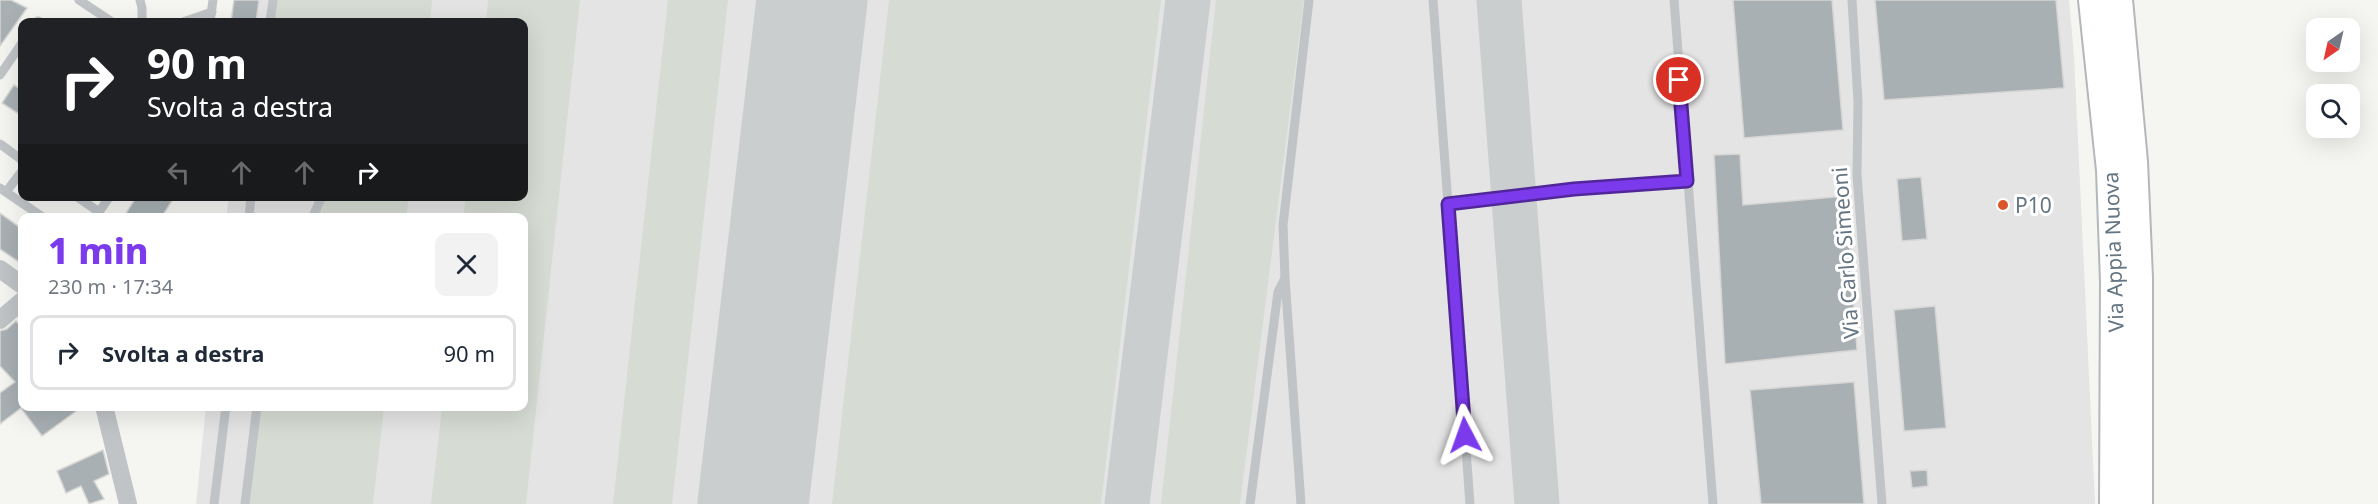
<!DOCTYPE html>
<html lang="it">
<head>
<meta charset="utf-8">
<style>
  :root { --surface:#fff; --page:#f2f2f3; --text:#1f2937; --muted:#747a83; --line:#e0e1e3; --accent:#7c3aed }
  body { margin:0; font-family:"Noto Sans",sans-serif; background:var(--page); color:var(--text); height:100vh; display:flex; flex-direction:column; font-size:22px; white-space:nowrap }
  * { box-sizing:border-box; margin:0 }
  p { font-size:20px; color:var(--muted) }
  .icon { flex:none; width:33px; height:33px; fill:none; stroke:currentColor; stroke-width:2; stroke-linecap:round; stroke-linejoin:round }
  .map { position:relative; flex:1; overflow:hidden }
  .details { position:absolute; left:18px; top:213px; width:510px; height:198px; display:flex; flex-direction:column; background:var(--surface); border-radius:12px; box-shadow:0 6px 24px #0002 }
  .details>* { flex:none }
  .hud { position:absolute; left:18px; top:18px; width:510px; height:183px; border-radius:12px; box-shadow:0 6px 24px #0002; background:#202124; color:#fff; overflow:hidden }
  .needle { width:39px; rotate:214deg }
  .tools { position:absolute; left:2306px; top:18px; display:grid; gap:12px }
  .tools a { display:grid; place-items:center; width:54px; height:54px; border-radius:12px; background:var(--surface); box-shadow:0 6px 24px #0002; font-size:30px }
  .pin { position:absolute; display:grid; place-items:center; width:51px; height:51px; color:#fff; margin:-26px; border:3px solid #fff; border-radius:50%; box-shadow:0 2px 6px #0007 }
  .me { position:absolute; width:66px; margin:-33px; rotate:356deg; stroke-linejoin:round; filter:drop-shadow(0 0 4px #0008) }
  .turn { display:flex; align-items:center; gap:21px; height:126px; padding:0 30px; font-size:27px }
  .turn .icon { width:78px; height:78px; stroke-width:2.5 }
  .turn b { display:block; font-size:42px; line-height:51px }
  .lanes { display:flex; align-items:center; height:57px; padding:0 30px; background:#0003; justify-content:center; gap:30px; direction:ltr }
  .lanes .off { opacity:.35 }
  .round { display:grid; place-items:center; flex:none; width:63px; height:63px; border-radius:12px; background:var(--page) }
  .headline { display:flex; align-items:center; justify-content:space-between; height:102px; padding:0 30px }
  h1 { font-size:36px; font-weight:800; line-height:45px; color:var(--accent) }
  ul { padding:0; list-style:none }
  li { display:flex; align-items:center; gap:18px; height:75px; margin:0 12px 9px; padding:0 18px; border:3px solid var(--line); border-radius:12px }
  li div { flex:1 }
  li b { display:block; font-size:22px }
  li em { font-style:normal }
  .map>svg:first-child { display:block }
</style>
</head>
<body>
<div class="map">
<svg width="2378" height="504" viewBox="0 0 2378 504">
  <rect width="100%" height="100%" fill="#f5f5f2"/>
  <polygon fill="#e3e4e3" points="250,0 2069,0 2074,56 2095,504 196,504 206,407 524,406 524,218 226,217 229,197 524,196 524,22 247,22"/>
  <g fill="#d6dcd3">
    <polygon points="273,0 432,0 430,22 270,22"/>
    <polygon points="488,0 580,0 526,504 431,504 442,407 524,406 524,218 463,217 466,197 524,196 524,22 486,22"/>
    <polygon points="668,0 728,0 672,504 613,504"/>
    <polygon points="889,0 1161,0 1101,504 832,504"/>
    <polygon points="1216,0 1304,0 1240,504 1161,504"/>
    <polygon points="322,197 409,197 406,217 312,218"/>
    <polygon points="257,407 384,407 373,504 245,504"/>
  </g>
  <g fill="none" stroke-linecap="round" stroke-linejoin="round">
    <g stroke="#cbcecf" stroke-width="45">
      <polyline points="1499,0 1537,504"/>
      <polyline points="1127,504 1188,0"/>
    </g>
    <polyline stroke="#cbcecf" stroke-width="111" points="753,504 812,0"/>
  </g>
  <g fill="#a8b0b4" stroke="#d6d6d4" stroke-width="1.5">
    <polygon points="0,0 11,0 27,8 0,46"/>
    <polygon points="234,0 259,0 256,22 231,22"/>
    <polygon points="1733,0 1832,0 1843,130 1744,138"/>
    <polygon points="1875,0 2056,0 2064,88 1884,100"/>
    <polygon points="14,85 22,90 22,116 2,103"/>
    <polygon points="1740,154 1743,205 1846,196 1857,350 1725,364 1714,155"/>
    <polygon points="1921,177 1927,239 1902,241 1897,179"/>
    <polygon points="137,196 175,196 161,218 123,218"/>
    <polygon points="0,213 22,229 22,264 0,249"/>
    <polygon points="1935,306 1946,428 1904,431 1894,310"/>
    <polygon points="16,321 22,327 22,406 83,406 42,436 21,408 0,424 0,393 15,382 0,366 0,331 7,329"/>
    <polygon points="1854,382 1864,504 1761,504 1750,390"/>
    <polygon points="103,450 109,474 94,481 104,499 89,504 81,486 66,493 57,471"/>
    <polygon points="1927,470 1928,486 1912,488 1910,471"/>
  </g>
  <g fill="none" stroke-linecap="round" stroke-linejoin="round">
    <defs>
      <g id="primary">
        <polyline points="2093,0 2111,170 2115,282 2114,504"/>
        <polyline points="2118,0 2133,162 2138,278 2138,504"/>
      </g>
    </defs>
    <use href="#primary" stroke="#b3b8bb" stroke-width="32"/>
    <g stroke="#c0c4c7" stroke-width="9">
      <polyline points="79,0 112,22"/>
      <polyline points="140,0 142,8 142,22"/>
      <polyline points="1433,0 1470,504"/>
      <polyline points="1674,0 1713,504"/>
      <polyline points="1852,0 1858,102 1857,175 1882,504"/>
      <polyline points="37,22 38,21 41,22"/>
      <polyline points="183,22 212,12"/>
      <polyline points="210,22 213,0"/>
      <polyline points="270,22 273,0"/>
      <polyline points="0,75 22,43"/>
      <polyline points="0,144 22,160"/>
      <polyline points="0,188 44,218"/>
      <polyline points="6,192 22,171"/>
      <polyline points="76,196 99,212 110,196"/>
      <polyline points="1448,204 1574,189 1687,181"/>
      <polyline points="249,218 251,196"/>
      <polyline points="312,218 322,196"/>
      <polyline points="1285,278 1301,504"/>
      <polyline points="214,504 226,406"/>
      <polyline points="245,504 257,406"/>
      <polyline points="1250,504 1278,292 1285,278 1283,225 1309,0"/>
    </g>
    <g stroke="#c0c4c7" stroke-width="18">
      <polyline points="0,269 22,285"/>
      <polyline points="0,320 22,301"/>
      <polyline points="104,406 128,504"/>
    </g>
    <use href="#primary" stroke="#fff" stroke-width="28"/>
  </g>
  <g fill="none" stroke-linecap="round" stroke-linejoin="round">
    <defs>
      <polyline id="route" points="1465,435 1448,204 1574,189 1687,181 1679,80"/>
    </defs>
    <use href="#route" stroke="#51269a" stroke-width="15"/>
    <use href="#route" stroke="#7c3aed" stroke-width="10"/>
  </g>
  <circle fill="#dc562b" stroke="#fff" stroke-width="2" cx="2003" cy="205" r="6"/>
  <g text-anchor="middle" dominant-baseline="central" stroke-width="6" stroke-linejoin="round" paint-order="stroke">
    <g font-size="21" fill="#657582" stroke="#fff" text-anchor="start">
      <text x="2015" y="205">P10</text>
    </g>
    <g font-size="21" fill="#657582" stroke="#fff">
      <text transform="translate(2113 252) rotate(-92)">Via Appia Nuova</text>
      <text transform="translate(1845 253) rotate(-94)">Via Carlo Simeoni</text>
    </g>
  </g>
</svg>
<div class="tools">
<a><svg class="needle" viewBox="-14 -14 28 28"><path d="M0-13l5 13h-10z" fill="#e53935"/><path d="M0 13l5-13h-10z" fill="#747a83"/></svg></a>
<a><svg class="icon" aria-label="search" viewBox="0 0 24 24"><circle cx="10" cy="10" r="6"/><path d="M15 15l6 6"/></svg></a>
</div>
<div class="pin" style="left:1679px;top:80px;background:#d93025"><svg class="icon" aria-label="arrive" viewBox="0 0 24 24"><path d="M6 21V4h12l-3 4 3 4H6"/></svg></div>
<svg class="me" style="left:1465px;top:435px" viewBox="-20 -20 40 40"><path d="M0-17L14 15 0 8-14 15z" fill="#7c3aed" stroke="#fff" stroke-width="4"/></svg>
<div class="hud">
<div class="turn"><svg class="icon" aria-label="right" viewBox="0 0 24 24"><path d="M7 20v-9h11M14 6l5 5-5 5"/></svg><div><b>90 m</b>Svolta a destra</div></div>
<div class="lanes"><svg class="icon off" aria-label="left" viewBox="0 0 24 24"><path d="M17 20v-9H6M10 6l-5 5 5 5"/></svg><svg class="icon off" aria-label="ahead" viewBox="0 0 24 24"><path d="M12 20V5M6 11l6-6 6 6"/></svg><svg class="icon off" aria-label="ahead" viewBox="0 0 24 24"><path d="M12 20V5M6 11l6-6 6 6"/></svg><svg class="icon" aria-label="right" viewBox="0 0 24 24"><path d="M7 20v-9h11M14 6l5 5-5 5"/></svg></div>
</div>
<section class="details">
<div class="headline"><div><h1>1 min</h1><p>230 m · 17:34</p></div><a class="round"><svg class="icon" aria-label="close" viewBox="0 0 24 24"><path d="M6 6l12 12M18 6L6 18"/></svg></a></div>
<ul>
<li><svg class="icon" aria-label="right" viewBox="0 0 24 24"><path d="M7 20v-9h11M14 6l5 5-5 5"/></svg><div><b>Svolta a destra</b></div><em>90 m</em></li>
</ul>
</section>
</div>
</body>
</html>
